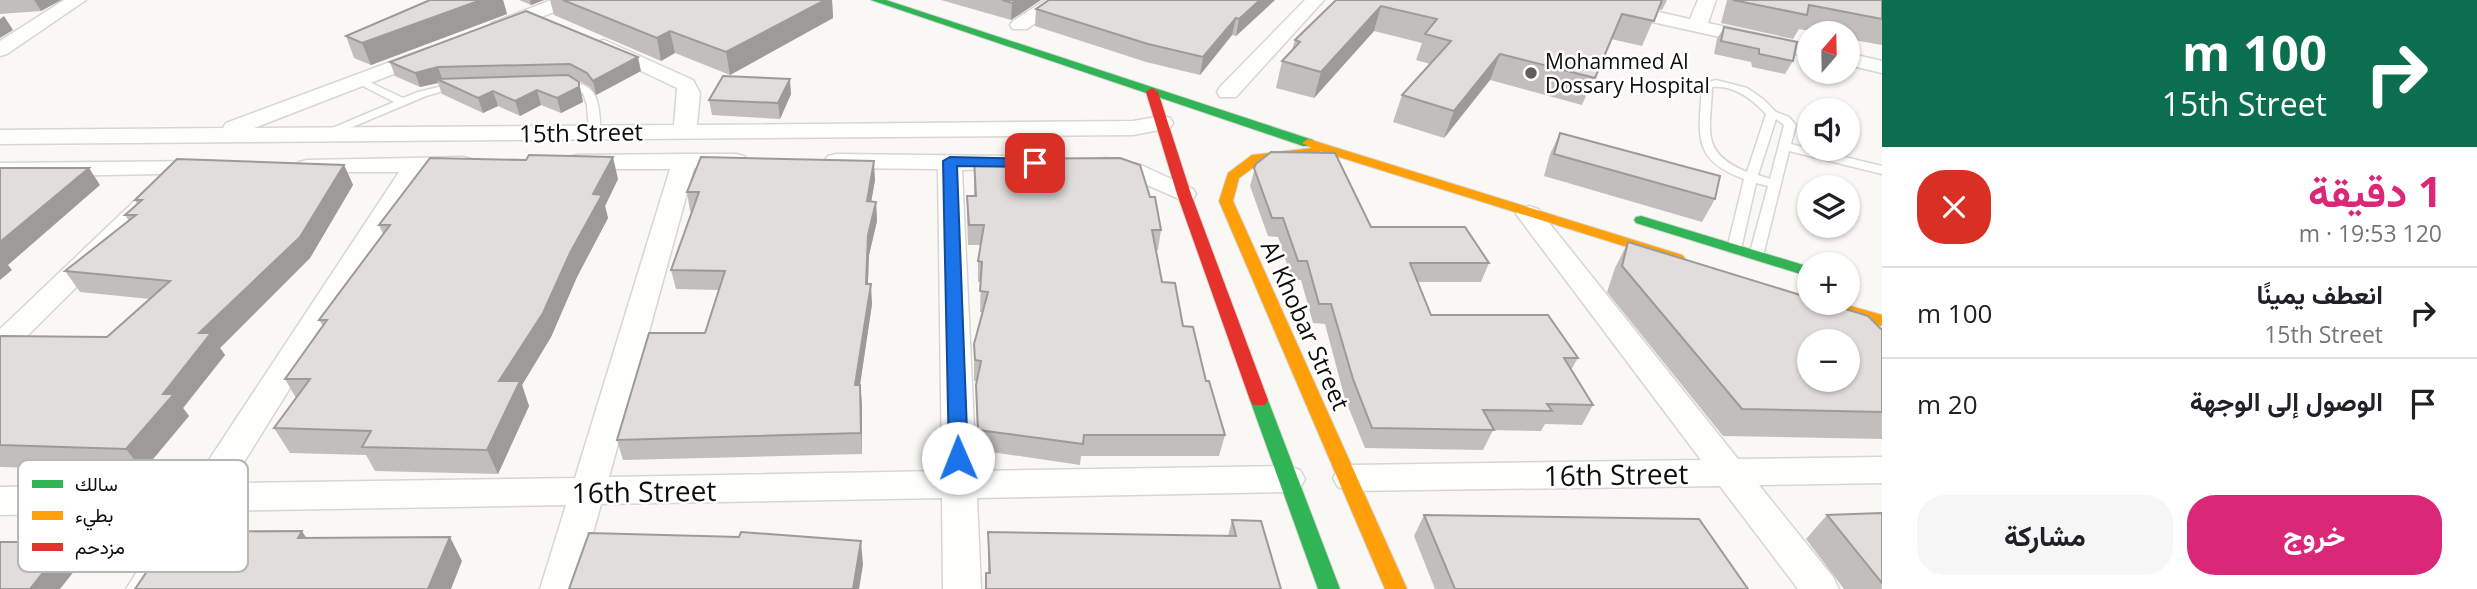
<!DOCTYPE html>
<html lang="ar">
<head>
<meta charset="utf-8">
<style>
  :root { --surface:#fff; --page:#f6f6f6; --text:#202124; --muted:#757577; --line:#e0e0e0; --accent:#db2777 }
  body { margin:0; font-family:"Open Sans",Vazirmatn,sans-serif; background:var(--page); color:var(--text); direction:rtl; height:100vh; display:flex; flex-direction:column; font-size:26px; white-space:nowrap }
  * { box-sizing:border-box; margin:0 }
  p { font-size:23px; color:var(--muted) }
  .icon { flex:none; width:38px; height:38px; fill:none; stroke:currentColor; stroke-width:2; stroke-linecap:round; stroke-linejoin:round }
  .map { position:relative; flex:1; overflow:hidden; direction:ltr }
  .drawer { display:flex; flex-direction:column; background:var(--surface); width:595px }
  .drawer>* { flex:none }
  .hud { background:#0b6e4f; color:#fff; overflow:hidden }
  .needle { width:46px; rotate:20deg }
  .tools { position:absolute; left:1797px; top:21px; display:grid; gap:14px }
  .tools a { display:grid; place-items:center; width:63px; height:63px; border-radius:50%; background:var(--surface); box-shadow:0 2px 5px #0004; font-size:35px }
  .pin { position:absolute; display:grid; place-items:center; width:60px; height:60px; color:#fff; margin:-30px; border-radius:14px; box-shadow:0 4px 10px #0006 }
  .me { position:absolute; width:77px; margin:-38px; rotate:359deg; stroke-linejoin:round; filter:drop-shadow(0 0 5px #0008) }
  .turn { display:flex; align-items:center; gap:24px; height:147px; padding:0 35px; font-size:32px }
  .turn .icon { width:91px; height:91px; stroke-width:2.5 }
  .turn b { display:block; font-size:49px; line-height:60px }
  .round { display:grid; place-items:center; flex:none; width:74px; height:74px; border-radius:28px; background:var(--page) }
  .overview { display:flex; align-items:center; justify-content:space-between; height:119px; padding:0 35px }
  h1 { font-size:42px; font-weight:700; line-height:52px; color:var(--accent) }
  .button { display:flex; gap:14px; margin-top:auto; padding:14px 35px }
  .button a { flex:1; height:80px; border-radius:28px; background:var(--accent); color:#fff; font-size:28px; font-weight:700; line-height:80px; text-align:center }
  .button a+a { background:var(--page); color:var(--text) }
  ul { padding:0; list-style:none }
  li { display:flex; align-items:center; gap:21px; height:91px; padding:0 35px; border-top:2px solid var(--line) }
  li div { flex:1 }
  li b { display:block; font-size:26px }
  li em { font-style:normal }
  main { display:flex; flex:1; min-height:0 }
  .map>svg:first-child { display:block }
</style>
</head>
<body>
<main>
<section class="drawer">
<div class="hud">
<div class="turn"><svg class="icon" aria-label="right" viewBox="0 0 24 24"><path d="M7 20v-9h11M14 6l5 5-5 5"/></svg><div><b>100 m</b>15th Street</div></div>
</div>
<div class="overview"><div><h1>1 دقيقة</h1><p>120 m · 19:53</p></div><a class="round" style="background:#d93025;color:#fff"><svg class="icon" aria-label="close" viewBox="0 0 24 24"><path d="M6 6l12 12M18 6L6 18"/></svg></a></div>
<ul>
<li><svg class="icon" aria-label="right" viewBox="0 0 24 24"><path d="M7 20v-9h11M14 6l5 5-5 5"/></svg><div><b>انعطف يمينًا</b><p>15th Street</p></div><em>100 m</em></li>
<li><svg class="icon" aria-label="arrive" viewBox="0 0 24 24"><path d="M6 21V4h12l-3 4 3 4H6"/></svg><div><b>الوصول إلى الوجهة</b></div><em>20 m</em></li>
</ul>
<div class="button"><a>خروج</a><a>مشاركة</a></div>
</section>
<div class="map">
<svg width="1882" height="589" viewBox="0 0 1882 589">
  <rect width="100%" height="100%" fill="#faf8f4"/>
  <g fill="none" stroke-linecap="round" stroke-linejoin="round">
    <defs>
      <g id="lane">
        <polygon points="359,77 403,98 418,92 459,82 464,85 426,96 331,136 323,136 323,132 394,102 355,82 355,78"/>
        <path d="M1716,80L1747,88L1763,99L1776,112L1789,117L1796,125L1791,144L1882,166V174L1789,151L1763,256L1756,260L1749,256L1768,186L1756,183L1741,249L1739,252H1729L1727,249L1744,179C1689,159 1700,133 1702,84ZM1712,87C1734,85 1752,99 1766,114L1747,172C1699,152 1711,131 1712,87ZM1776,119L1784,125L1770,179L1758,175Z"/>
        <path d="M564,81C585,82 597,89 599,111C600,119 601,127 599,134L595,135L589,132L587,105L583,93L573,88L560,86L559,84Z"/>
      </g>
      <g id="street">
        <polygon points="64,0 86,0 7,54 0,56 0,41"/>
        <polygon points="551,0 577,0 574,4 506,31 499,33 489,27 492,23"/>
        <polygon points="1046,0 1067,0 1027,29 1013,29 1010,25 1013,21"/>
        <polygon points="1305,0 1324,0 1236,97 1220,97 1217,92 1220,87"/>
        <polygon points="1571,0 1605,0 1690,19 1698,0 1716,0 1708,23 1810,45 1810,57 1580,6"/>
        <polygon points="604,40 693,80 700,93 697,125 1133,121 1162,116 1170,118 1173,123 1170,128 1133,135 0,144 0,130 223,128 226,123 428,48 435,50 438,54 435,58 254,128 674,125 677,88 597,50 594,46 597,42"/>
        <polygon points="1848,53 1882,61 1882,73 1848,65"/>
        <polygon points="684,154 736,154 744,156 748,161 744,166 694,168 609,477 942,471 938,169 836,168 828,166 824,161 828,156 836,154 1012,156 1020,158 1024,163 1020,168 962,170 976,471 1288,466 1300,470 1305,479 1300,488 1288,492 977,498 981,589 943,589 942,498 601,504 578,589 540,589 566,505 214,511 165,589 126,589 175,512 0,515 0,487 193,484 399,172 299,172 295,167 299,162 307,160 463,157 471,159 475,164 471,169 424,172 231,483 575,478 670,169 577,169 569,167 565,162 569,157 577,155"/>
        <polygon points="1105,158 1141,165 1193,189 1196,194 1193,199 1184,201 1126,176 1097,170 1093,165 1097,160"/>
        <polygon points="204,161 212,163 216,168 212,173 0,177 0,163"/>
        <polygon points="156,187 165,189 168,194 165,199 10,353 0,356 0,329 147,189"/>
        <polygon points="1529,206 1538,209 1738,459 1882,457 1882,483 1759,485 1833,577 1839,589 1798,589 1720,486 1350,491 1338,487 1333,478 1338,469 1350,465 1701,460 1516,214 1520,209"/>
      </g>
      <g id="fast">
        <polygon points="871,0 886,0 1313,140 1314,143 1313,146 1303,146"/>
        <polygon points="1641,216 1810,267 1810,277 1636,223 1634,220 1636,217"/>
        <polygon points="1259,394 1265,395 1268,400 1340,589 1318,589 1250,400 1253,395"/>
      </g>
      <g id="slow">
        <polygon points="1308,139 1682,255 1685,258 1677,263 1672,261 1320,151 1319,155 1314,156 1261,162 1239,178 1233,201 1407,589 1385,589 1219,201 1228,173 1252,155 1312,148 1302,143"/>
        <polygon points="1815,303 1840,303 1882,315 1882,326 1817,307"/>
      </g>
      <polygon id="jam" points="1152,88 1158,92 1191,194 1268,400 1265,405 1253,405 1250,400 1177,194 1146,92"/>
    </defs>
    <use href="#lane" stroke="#d7d6d3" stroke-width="3"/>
    <use href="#street" stroke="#d7d6d3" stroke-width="3"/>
    <use href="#fast" stroke="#d7d6d3" stroke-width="2"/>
    <use href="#slow" stroke="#d7d6d3" stroke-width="2"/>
    <use href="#jam" stroke="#d7d6d3" stroke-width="2"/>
    <use href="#lane" fill="#fefefd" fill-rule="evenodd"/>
    <use href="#street" fill="#fefefd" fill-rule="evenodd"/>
    <use href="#fast" fill="#30b455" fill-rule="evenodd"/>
    <use href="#slow" fill="#ff9f0a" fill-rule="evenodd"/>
    <use href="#jam" fill="#e5322d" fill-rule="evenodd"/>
  </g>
  <g fill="#c1bebb">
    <polygon points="0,0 61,0 41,11 0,14"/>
    <polygon points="427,0 503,0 507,14 371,65 354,58 346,36 429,1"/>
    <polygon points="519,0 544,0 531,5"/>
    <polygon points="550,0 832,0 833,18 730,75 675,53 661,61 554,15"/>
    <polygon points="941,0 1041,0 1011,20"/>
    <polygon points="1049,0 1275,0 1236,36 1232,35 1200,75 1146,62 1035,26 1036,9"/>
    <polygon points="1336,0 1667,0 1662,10 1658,9 1642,46 1611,39 1582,105 1490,80 1444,138 1393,122 1402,95 1430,64 1416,60 1422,43 1374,31 1314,98 1276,88 1282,61 1292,50 1295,40"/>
    <polygon points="1727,0 1882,0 1882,45 1848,39 1848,33 1820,33 1799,29 1793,39 1721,23"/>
    <polygon points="526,11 641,71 596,95 590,87 574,78 579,82 583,102 561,113 541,105 520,116 498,106 483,113 442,94 438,83 420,87 395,76 390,62"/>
    <polygon points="1724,27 1793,61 1785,74 1752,67 1751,62 1714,54 1717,39"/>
    <polygon points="791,94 780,119 712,115 709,100"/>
    <polygon points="1560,133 1715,199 1702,222 1544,176 1550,154"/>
    <polygon points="974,159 1150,197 1161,230 1158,250 1156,250 1162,282 1206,381 1225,435 1219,456 1081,456 1080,465 978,450 976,406 977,381 974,381 974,344 983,312 980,312 981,282 978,282 978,261 981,245 968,245 967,215 967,196 974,196"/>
    <polygon points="1256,164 1371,227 1489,263 1481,282 1418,282 1431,315 1578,358 1571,370 1593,405 1582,425 1545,424 1541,431 1493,430 1483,450 1365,448 1345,399 1325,324 1313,323 1301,280 1292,280 1278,237 1268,236 1250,186"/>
    <polygon points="344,165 353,185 310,258 220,348 225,355 183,408 189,416 143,471 0,467 0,337 107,337 150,299 80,292 65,271 129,221 125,215 137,204 135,200"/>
    <polygon points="618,179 605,206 608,218 577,277 551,337 522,385 529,406 498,474 375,471 366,455 290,453 274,428 296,398 285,379 323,326 319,320 383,234 379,225"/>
    <polygon points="875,180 871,201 876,202 877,221 869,255 868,284 872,304 860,385 862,405 862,454 623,460 617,440 705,333 719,290 676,289 671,270 693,211 690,211 687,192"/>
    <polygon points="1628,242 1882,330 1882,439 1723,436 1607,292 1615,268"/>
    <polygon points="1882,513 1882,589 1844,589 1806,539 1827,515"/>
    <polygon points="1424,515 1748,589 1435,589 1414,536"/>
    <polygon points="1232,520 1281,589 985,589 986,573 988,573 988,532 1228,536"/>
  </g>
  <g fill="#9d9b99">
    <polygon points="34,0 61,0 41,11"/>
    <polygon points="481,0 503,0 507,14 371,65 362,43"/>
    <polygon points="530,0 544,0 531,5"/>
    <polygon points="825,0 832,0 833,18 730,75 726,52"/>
    <polygon points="1016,0 1041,0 1011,20 1012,3"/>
    <polygon points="1260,0 1275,0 1236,36 1239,19"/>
    <polygon points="1381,6 1374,31 1314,98 1321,72"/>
    <polygon points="4,16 13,30 0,38 0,19"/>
    <polygon points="1236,18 1232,35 1200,75 1203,57"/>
    <polygon points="670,31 675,53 661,61 657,38"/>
    <polygon points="1500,54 1490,80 1444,138 1454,111"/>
    <polygon points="638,57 641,71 596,95 593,81"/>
    <polygon points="438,67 443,81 437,79 438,83 420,87 415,73"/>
    <polygon points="790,79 791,94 780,119 778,103"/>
    <polygon points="579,82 583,102 561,113 557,98"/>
    <polygon points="537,90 541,105 520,116 515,101"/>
    <polygon points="493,91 498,106 483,113 478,98"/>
    <polygon points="613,157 618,179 605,206 608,218 577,277 551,337 522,385 529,406 498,474 487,450 499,381"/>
    <polygon points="874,161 875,180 868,220 867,201"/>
    <polygon points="344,165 353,185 310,258 220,348 225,355 183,408 189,416 143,471 126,449 163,394 199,333"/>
    <polygon points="89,168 100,185 8,265 12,270 0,280 0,242"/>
    <polygon points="876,202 877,221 869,255 867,304 866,284 868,235"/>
    <polygon points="871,284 872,304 857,405 855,385"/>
    <polygon points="860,385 862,405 862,454 861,433"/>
    <polygon points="302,531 317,555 298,538"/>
    <polygon points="450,537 462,561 451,589 428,589"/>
    <polygon points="861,541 863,565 859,589 853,589"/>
    <polygon points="67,542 83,560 60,589 30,589"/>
  </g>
  <g fill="#e0ddda" stroke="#9d9b99" stroke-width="2" fill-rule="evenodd">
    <polygon points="430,0 481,0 362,43 346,36"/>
    <polygon points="563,0 825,0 726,52 670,31 657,38"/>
    <polygon points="1002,0 1016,0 1012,3"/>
    <polygon points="1049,0 1260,0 1239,19 1236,18 1203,57 1148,44 1036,9"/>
    <polygon points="1336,0 1662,0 1654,21 1622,14 1595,78 1500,54 1454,111 1402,95 1451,41 1425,34 1437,19 1381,6 1321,72 1282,61 1300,42 1295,40"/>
    <polygon points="1733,0 1882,0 1882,19 1809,5 1807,15"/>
    <polygon points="526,11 638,57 593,81 587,73 570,64 438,67 415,73 390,62"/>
    <polygon points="1724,27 1797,42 1793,61 1759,54 1759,49 1721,41"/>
    <polygon points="568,75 579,82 579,87 557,98 537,90 515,101 493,91 478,98 437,79"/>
    <polygon points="723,76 790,79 778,103 709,100"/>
    <polygon points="1560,133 1720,176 1715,199 1554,154"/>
    <polygon points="1271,152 1335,153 1371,227 1465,227 1489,263 1410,263 1431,315 1548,315 1578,358 1564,358 1593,405 1547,404 1552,411 1483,410 1494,430 1372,428 1353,379 1331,304 1319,304 1307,261 1298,261 1283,218 1272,218 1254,168 1256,164"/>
    <polygon points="529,155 613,157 593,194 602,195 570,253 543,313 499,381 520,381 487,450 362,447 371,431 274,428 310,379 285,379 327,320 319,320 390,225 379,225 430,158 526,160"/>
    <polygon points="701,157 874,161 867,201 876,202 868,235 866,284 871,284 855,385 860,385 861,433 617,440 649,333 705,333 725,271 671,270 699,192 687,192"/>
    <polygon points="1120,158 1140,165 1150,197 1155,197 1161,230 1152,230 1162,282 1175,283 1183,326 1193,327 1206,381 1209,381 1225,435 1084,435 1083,444 978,430 976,385 981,361 975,360 974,344 988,292 980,291 982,262 978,261 984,225 969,225 967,196 976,196 974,159"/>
    <polygon points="177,159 344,165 300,237 199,333 211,333 163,394 174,394 126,449 0,445 0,337 1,336 107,337 170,281 65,271 136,215 125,215 142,200 135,200"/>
    <polygon points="0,168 89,168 0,242"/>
    <path d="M1628,242L1810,298V303H1826L1868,316L1882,330V412L1742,409L1622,266ZM1810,341H1848V380H1810Z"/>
    <polygon points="1882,513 1882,583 1827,515"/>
    <polygon points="1424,515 1699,519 1748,589 1455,589"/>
    <polygon points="1232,520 1261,521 1281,589 986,589 986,573 990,573 988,532 1236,536"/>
    <polygon points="302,531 298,538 450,537 428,589 135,589 174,532"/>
    <polygon points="741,532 861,541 853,589 569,589 589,533 739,537"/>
    <polygon points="0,542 67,542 30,589 0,589"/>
  </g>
  <polygon fill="#1a73e8" stroke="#114b97" stroke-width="2" points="950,157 1035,159 1042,163 1035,167 957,166 968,458 965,463 958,465 951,463 949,458 943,161"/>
  <circle fill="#61605d" stroke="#fff" stroke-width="2.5" cx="1531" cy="73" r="7"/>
  <g text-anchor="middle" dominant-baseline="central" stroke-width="5" stroke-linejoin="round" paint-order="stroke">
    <g font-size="21" fill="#0f0e0b" stroke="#fff" text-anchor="start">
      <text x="1545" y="61">Mohammed Al<tspan x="1545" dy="24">Dossary Hospital</tspan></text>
    </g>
    <g font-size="24" fill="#0f0e0b" stroke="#fff">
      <text transform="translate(581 132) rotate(-1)">15th Street</text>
      <text transform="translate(1306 325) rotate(66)">Al Khobar Street</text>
    </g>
    <g font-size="28" fill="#0f0e0b" stroke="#fff">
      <text transform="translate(1616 474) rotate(-1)">16th Street</text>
      <text transform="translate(644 491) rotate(-1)">16th Street</text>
    </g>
  </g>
  <rect x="18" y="460" width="230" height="112" rx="10" fill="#fff" stroke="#b7b7b6" stroke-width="2"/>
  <rect x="32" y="480" width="31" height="8" fill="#30b455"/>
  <rect x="32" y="511" width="31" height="9" fill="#ff9f0a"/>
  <rect x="32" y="543" width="31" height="8" fill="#e5322d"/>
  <g font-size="19" fill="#0f0e0b">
    <text x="75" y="491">سالك</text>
    <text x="75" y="522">بطيء</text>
    <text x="75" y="554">مزدحم</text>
  </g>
</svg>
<div class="tools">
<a><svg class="needle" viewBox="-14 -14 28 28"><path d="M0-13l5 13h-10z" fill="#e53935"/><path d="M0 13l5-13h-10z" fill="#757577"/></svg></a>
<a><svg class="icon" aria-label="sound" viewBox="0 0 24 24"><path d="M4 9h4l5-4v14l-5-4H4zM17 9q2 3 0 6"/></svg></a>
<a><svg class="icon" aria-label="layers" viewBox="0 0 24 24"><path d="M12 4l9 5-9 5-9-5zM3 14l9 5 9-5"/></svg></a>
<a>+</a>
<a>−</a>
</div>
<div class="pin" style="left:1035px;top:163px;background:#d93025"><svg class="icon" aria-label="arrive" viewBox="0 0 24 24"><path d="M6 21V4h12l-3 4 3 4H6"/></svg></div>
<svg class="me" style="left:958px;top:458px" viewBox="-20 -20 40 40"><circle r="19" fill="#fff"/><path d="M0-13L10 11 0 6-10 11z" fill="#1a73e8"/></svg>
</div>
</main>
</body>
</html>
